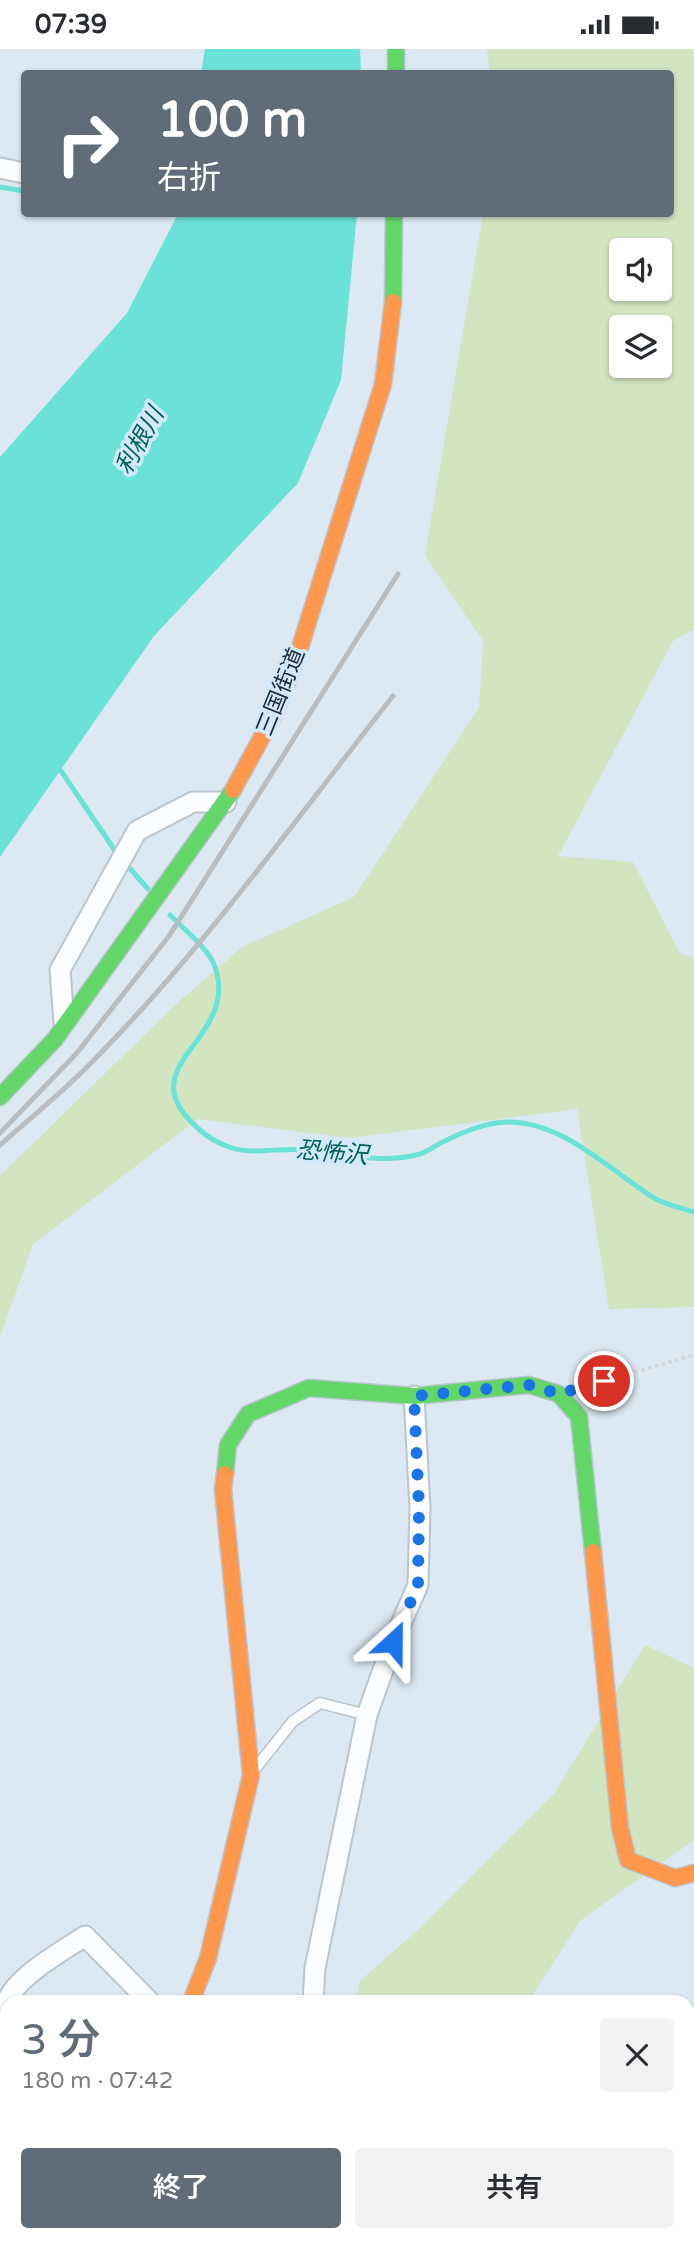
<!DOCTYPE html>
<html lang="ja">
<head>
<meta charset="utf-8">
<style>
  :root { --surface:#fff; --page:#f2f2f3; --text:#2b2b33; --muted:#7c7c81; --accent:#606d78 }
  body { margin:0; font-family:"Varela Round","Noto Sans JP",sans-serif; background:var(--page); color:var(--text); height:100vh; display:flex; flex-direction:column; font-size:26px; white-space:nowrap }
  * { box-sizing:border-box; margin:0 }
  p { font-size:23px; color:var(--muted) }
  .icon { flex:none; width:38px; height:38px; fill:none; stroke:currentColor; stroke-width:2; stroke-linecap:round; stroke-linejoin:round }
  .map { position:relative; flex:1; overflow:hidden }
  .side { position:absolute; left:0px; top:1946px; width:695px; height:247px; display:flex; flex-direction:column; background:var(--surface); border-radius:21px 21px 0 0; box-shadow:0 2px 5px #0004 }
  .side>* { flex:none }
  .guide { position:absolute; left:21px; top:21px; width:653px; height:147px; border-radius:7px; box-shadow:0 2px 5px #0004; background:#606d78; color:#fff; overflow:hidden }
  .tools { position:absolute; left:609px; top:189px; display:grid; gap:14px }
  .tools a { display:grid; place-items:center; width:63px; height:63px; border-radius:7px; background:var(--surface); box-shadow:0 2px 5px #0004; font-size:35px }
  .pin { position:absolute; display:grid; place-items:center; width:60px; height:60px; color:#fff; margin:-30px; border:4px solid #fff; border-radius:50%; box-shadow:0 2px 7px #0007 }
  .me { position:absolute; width:77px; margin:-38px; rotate:24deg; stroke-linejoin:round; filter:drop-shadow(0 0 5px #0008) }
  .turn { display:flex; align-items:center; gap:24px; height:147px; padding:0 21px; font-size:32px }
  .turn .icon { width:91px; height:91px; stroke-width:2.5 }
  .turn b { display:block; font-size:49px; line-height:60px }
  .round { display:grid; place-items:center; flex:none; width:74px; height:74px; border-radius:7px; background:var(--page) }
  .summary { display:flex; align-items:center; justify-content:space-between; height:119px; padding:0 21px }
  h1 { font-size:42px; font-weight:600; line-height:52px; color:var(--accent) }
  .cta { display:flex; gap:14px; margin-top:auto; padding:14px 21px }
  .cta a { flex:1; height:80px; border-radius:7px; background:var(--accent); color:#fff; font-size:28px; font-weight:600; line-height:80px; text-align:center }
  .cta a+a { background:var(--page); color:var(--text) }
  .status { display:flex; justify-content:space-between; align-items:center; height:49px; padding:0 35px; background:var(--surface); direction:ltr }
  .status svg { height:19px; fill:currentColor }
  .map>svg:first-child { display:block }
</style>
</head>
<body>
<div class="status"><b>07:39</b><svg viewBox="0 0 49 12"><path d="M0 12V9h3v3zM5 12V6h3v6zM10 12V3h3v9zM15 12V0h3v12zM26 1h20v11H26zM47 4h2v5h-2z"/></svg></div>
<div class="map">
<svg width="694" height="2192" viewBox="0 0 694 2192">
  <rect width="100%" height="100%" fill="#dce8f2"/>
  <g fill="#d2e5c0" fill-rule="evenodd">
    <path d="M487,0H694V580L673,592L558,807L633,813L679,903L694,910V1258L609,1260L577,1060L349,1089L198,1070L33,1195L0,1288V1127L174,957L242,898L354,848L479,659L483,592L425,506L483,165L670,164V24H490ZM621,201H660V240H621ZM621,278H660V317H621Z"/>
    <polygon points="645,1596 694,1619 694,1791 581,1871 528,1953 356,1953 360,1932 421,1878 555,1743"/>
  </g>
  <g fill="#6be2d7">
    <polygon points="205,0 360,0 361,24 201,24"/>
    <polygon points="178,165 357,165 341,331 298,434 154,587 0,808 0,408 127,264"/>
  </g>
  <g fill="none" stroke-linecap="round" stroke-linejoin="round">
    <g stroke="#6be2d7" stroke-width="5">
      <polyline points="0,138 24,142"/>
      <polyline points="147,164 156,164"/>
      <polyline points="55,719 59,719 118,806"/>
      <polyline points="125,814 148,840"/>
      <path d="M170,866C183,879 205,897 213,913C244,985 140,1011 185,1066C199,1082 211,1092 232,1099C254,1106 283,1098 306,1101C343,1104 379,1115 416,1106C427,1104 435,1096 445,1092C462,1083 486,1074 505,1073C562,1071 609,1121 654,1149C666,1156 681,1159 694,1163"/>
      <polyline points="0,2063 7,2075"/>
      <polyline points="688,2100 694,2094"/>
      <polyline points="245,2186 257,2192"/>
      <polyline points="365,2192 394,2186"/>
    </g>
    <defs>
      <polyline id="lane" points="255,1720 293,1672 320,1654 367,1666"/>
      <g id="street">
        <polyline points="0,119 24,124"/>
        <polyline points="64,973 60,921 137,782 193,753 226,753"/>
        <path d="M7,1953C15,1928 63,1902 85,1887L150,1953"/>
        <polyline points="313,1953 315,1919 367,1666 393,1593 418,1536 420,1459 414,1347"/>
        <polyline points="7,1954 4,1963 7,1987"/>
        <polyline points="0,2101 7,2097"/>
        <polyline points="0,2153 7,2160"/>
        <polyline points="688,2171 694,2168"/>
        <polyline points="36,2186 42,2192"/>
        <polyline points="645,2192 660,2186"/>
      </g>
      <g id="fast">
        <polyline points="396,0 396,24"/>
        <polyline points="393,253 394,164"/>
        <polyline points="0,1048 55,990 233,741"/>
        <polyline points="225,1425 228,1396 248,1365 309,1339 414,1347 529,1336 559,1345 579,1368 593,1503"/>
      </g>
      <g id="slow">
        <polyline points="233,741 275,664 297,608 383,335 393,253"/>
        <polyline points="593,1503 620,1779 628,1811 675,1829 694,1824"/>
        <polyline points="191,1953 208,1909 251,1726 223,1440 225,1425"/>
      </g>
    </defs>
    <use href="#lane" stroke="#b9c5cf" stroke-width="13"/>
    <use href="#street" stroke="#b9c5cf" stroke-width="23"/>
    <use href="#fast" stroke="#b9c5cf" stroke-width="19"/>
    <use href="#slow" stroke="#b9c5cf" stroke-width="19"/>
    <polyline stroke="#d3d7da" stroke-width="3.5" stroke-dasharray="3.5 3.5" stroke-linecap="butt" points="581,1339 694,1306"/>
    <use href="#lane" stroke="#fafcfd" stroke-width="10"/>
    <use href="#street" stroke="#fafcfd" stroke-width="19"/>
    <use href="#fast" stroke="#63d668" stroke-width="16"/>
    <use href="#slow" stroke="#ff974d" stroke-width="16"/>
    <g stroke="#b9bdbf" stroke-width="5">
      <polyline points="0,1084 76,1005 169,887 398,525"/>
      <path d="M0,1096C30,1069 63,1043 91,1014C202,902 295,771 393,647"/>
    </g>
  </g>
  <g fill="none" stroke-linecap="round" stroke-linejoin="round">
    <polyline stroke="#1a73e8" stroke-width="12" stroke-dasharray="0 21.6" points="393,1593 418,1536 419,1459 414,1347 529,1336 559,1345 604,1332"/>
  </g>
  <g text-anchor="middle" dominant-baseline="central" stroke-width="7" stroke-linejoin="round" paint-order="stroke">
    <g font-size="23" fill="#1d2b36" stroke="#d3e9fb">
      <text transform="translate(281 643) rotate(-68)">三国街道</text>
    </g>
    <g font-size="24" font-style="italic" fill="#036259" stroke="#d3e9fb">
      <text transform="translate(140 392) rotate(-61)">利根川</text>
      <text transform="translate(332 1104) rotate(5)">恐怖沢</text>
    </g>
  </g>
</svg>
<div class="tools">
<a><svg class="icon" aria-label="sound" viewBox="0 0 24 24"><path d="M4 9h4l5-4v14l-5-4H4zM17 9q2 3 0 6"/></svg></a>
<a><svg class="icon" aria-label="layers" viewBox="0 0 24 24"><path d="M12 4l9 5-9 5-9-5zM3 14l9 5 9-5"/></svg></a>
</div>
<div class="pin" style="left:604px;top:1332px;background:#d93025"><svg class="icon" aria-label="arrive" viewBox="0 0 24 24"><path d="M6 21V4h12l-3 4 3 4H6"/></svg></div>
<svg class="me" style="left:393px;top:1593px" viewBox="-20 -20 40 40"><path d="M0-17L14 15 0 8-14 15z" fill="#1a73e8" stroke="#fff" stroke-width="4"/></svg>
<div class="guide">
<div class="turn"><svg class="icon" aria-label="right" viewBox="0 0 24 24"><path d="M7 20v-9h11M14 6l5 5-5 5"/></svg><div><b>100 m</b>右折</div></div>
</div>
<section class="side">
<div class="summary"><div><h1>3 分</h1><p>180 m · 07:42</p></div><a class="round"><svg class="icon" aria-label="close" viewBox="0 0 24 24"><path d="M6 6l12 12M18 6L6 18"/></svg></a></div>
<div class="cta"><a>終了</a><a>共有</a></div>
</section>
</div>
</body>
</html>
